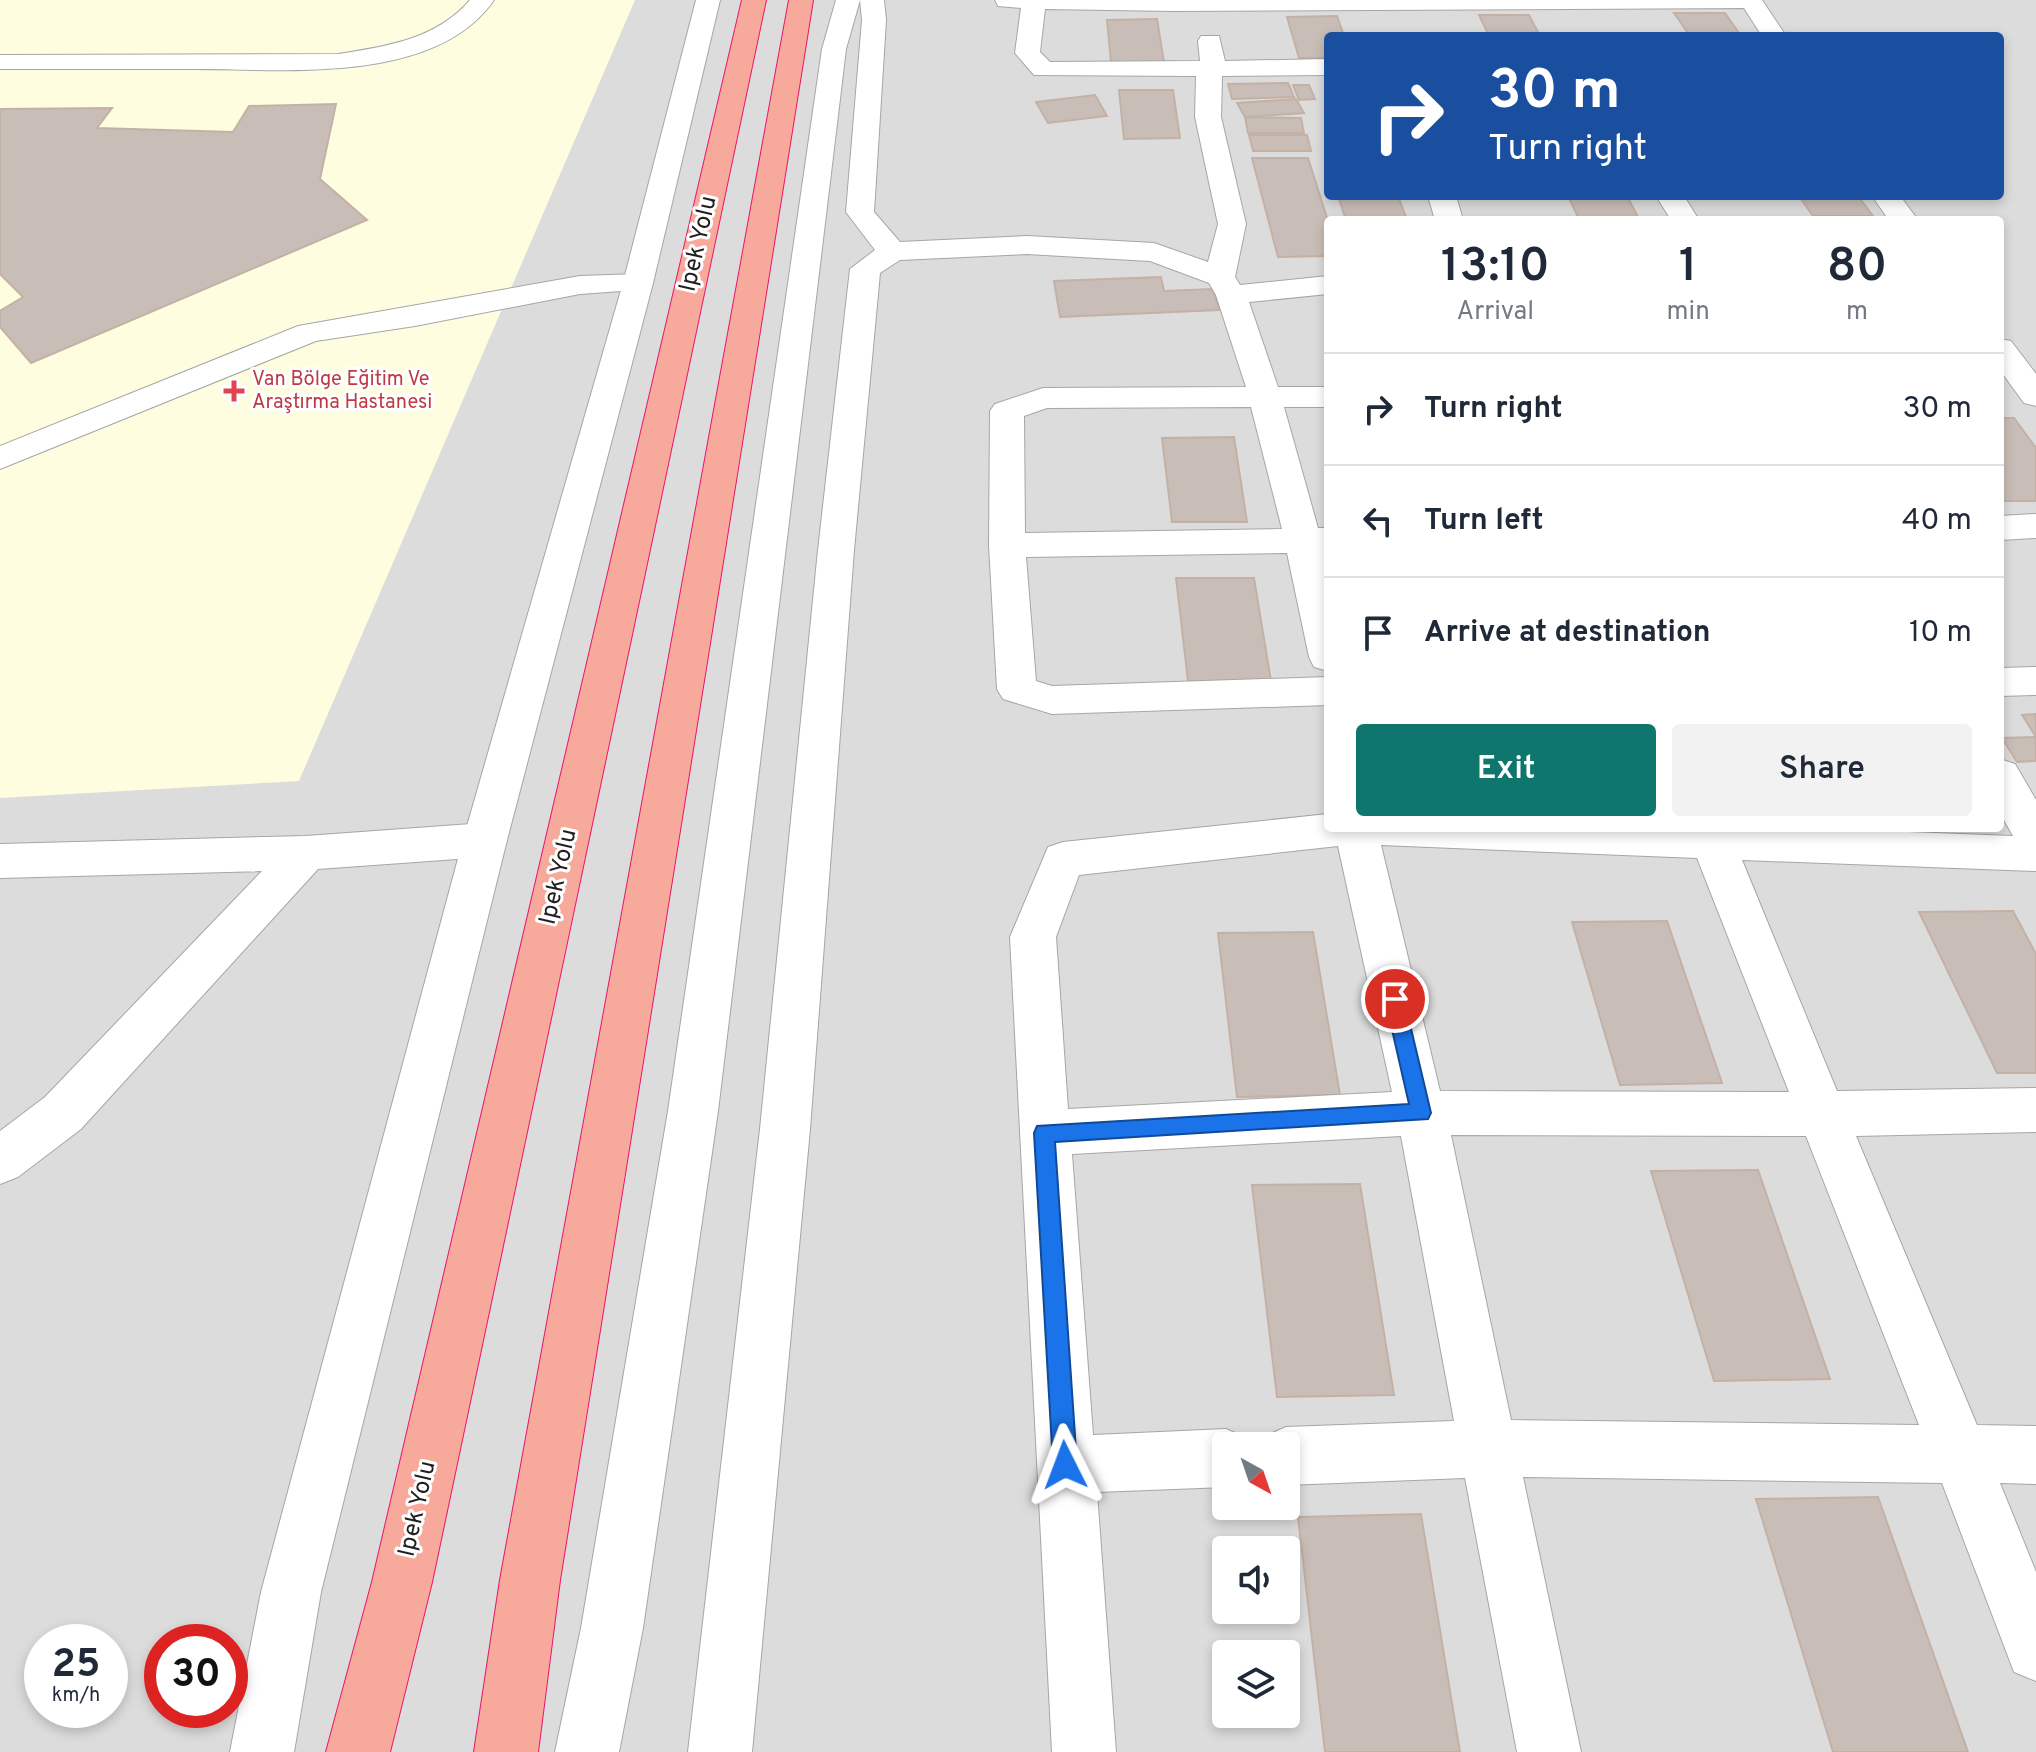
<!DOCTYPE html>
<html lang="en">
<head>
<meta charset="utf-8">
<style>
  :root { --surface:#fff; --page:#f2f2f3; --text:#1f2937; --muted:#747a83; --line:#e0e1e3; --accent:#0f766e }
  body { margin:0; font-family:Overpass,sans-serif; background:var(--page); color:var(--text); height:100vh; display:flex; flex-direction:column; font-size:30px; white-space:nowrap }
  * { box-sizing:border-box; margin:0 }
  p { font-size:26px; color:var(--muted) }
  .icon { flex:none; width:44px; height:44px; fill:none; stroke:currentColor; stroke-width:2; stroke-linecap:round; stroke-linejoin:round }
  .map { position:relative; flex:1; overflow:hidden }
  .panel { position:absolute; left:1324px; top:216px; width:680px; height:616px; display:flex; flex-direction:column; background:var(--surface); border-radius:8px; box-shadow:0 4px 12px #0003 }
  .panel>* { flex:none }
  .banner { position:absolute; left:1324px; top:32px; width:680px; height:168px; border-radius:8px; box-shadow:0 4px 12px #0003; background:#1a4fa0; color:#fff; overflow:hidden }
  .needle { width:52px; rotate:140deg }
  .buttons { position:absolute; left:1212px; top:1432px; display:grid; gap:16px }
  .buttons a { display:grid; place-items:center; width:88px; height:88px; border-radius:8px; background:var(--surface); box-shadow:0 4px 12px #0003; font-size:40px }
  .speed { position:absolute; left:24px; top:1624px; display:flex; gap:16px; font-size:40px; font-weight:700; text-align:center }
  .speed>* { display:grid; place-content:center; width:104px; height:104px; border-radius:50%; background:var(--surface); box-shadow:0 4px 12px #0003; line-height:1 }
  .speed small { font-size:20px; font-weight:400 }
  .speed .limit { border:12px solid #d22; background:#fff; color:#111 }
  .pin { position:absolute; display:grid; place-items:center; width:68px; height:68px; color:#fff; margin:-34px; border:4px solid #fff; border-radius:50%; box-shadow:0 2px 8px #0007 }
  .me { position:absolute; width:88px; margin:-44px; rotate:357deg; stroke-linejoin:round; filter:drop-shadow(0 0 6px #0008) }
  .turn { display:flex; align-items:center; gap:28px; height:168px; padding:0 32px; font-size:36px }
  .turn .icon { width:104px; height:104px; stroke-width:2.5 }
  .turn b { display:block; font-size:56px; line-height:68px }
  .eta { display:flex; justify-content:space-evenly; align-items:center; height:136px; text-align:center }
  .eta b { font-size:48px; font-weight:600; line-height:56px }
  .button { display:flex; gap:16px; margin-top:auto; padding:16px 32px }
  .button a { flex:1; height:92px; border-radius:8px; background:var(--accent); color:#fff; font-size:32px; font-weight:600; line-height:92px; text-align:center }
  .button a+a { background:var(--page); color:var(--text) }
  ul { padding:0; list-style:none }
  li { display:flex; align-items:center; gap:24px; height:112px; padding:0 32px; border-top:2px solid var(--line) }
  li div { flex:1 }
  li b { display:block; font-size:30px }
  li em { font-style:normal }
  .map>svg:first-child { display:block }
</style>
</head>
<body>
<div class="map">
<svg width="2036" height="1752" viewBox="0 0 2036 1752">
  <rect width="100%" height="100%" fill="#f1ece4"/>
  <path fill="#dddcdc" fill-rule="evenodd" d="M0,0H2036V1752H0ZM1328,36H2000V196H1328ZM1328,220H2000V828H1328ZM1226,1446H1286V1506H1226ZM1226,1550H1286V1610H1226ZM42,1642H110V1710H42ZM162,1642H230V1710H162ZM1226,1654H1286V1714H1226Z"/>
  <polygon fill="#fffddf" points="0,0 635,0 299,781 0,798"/>
  <g fill="#c9beb7" stroke="#c4b1a5" stroke-width="2">
    <polygon points="1674,13 1725,13 1741,36 1690,36"/>
    <polygon points="1479,15 1529,15 1540,36 1489,36"/>
    <polygon points="1337,16 1344,36 1328,36 1328,58 1299,58 1287,17"/>
    <polygon points="1157,19 1164,62 1111,62 1107,20"/>
    <polygon points="1288,83 1294,97 1232,99 1228,84"/>
    <polygon points="1293,85 1309,85 1315,99 1299,100"/>
    <polygon points="1119,90 1173,90 1180,138 1124,139"/>
    <polygon points="1095,95 1107,116 1048,123 1036,102"/>
    <polygon points="1296,99 1304,113 1245,117 1237,103"/>
    <polygon points="336,104 320,179 367,220 31,363 0,327 0,311 23,297 0,274 0,109 112,108 97,128 233,132 249,106"/>
    <polygon points="1245,117 1301,118 1304,133 1248,133"/>
    <polygon points="1249,135 1307,135 1311,151 1253,151"/>
    <polygon points="1252,158 1308,158 1328,221 1328,256 1278,257"/>
    <polygon points="1338,196 1398,196 1407,220 1346,220"/>
    <polygon points="1568,196 1627,196 1639,219 1579,219"/>
    <polygon points="1799,196 1858,196 1873,216 1813,216"/>
    <polygon points="1161,277 1164,291 1213,289 1219,310 1060,317 1054,281"/>
    <polygon points="2000,418 2014,418 2036,448 2036,501 2000,501"/>
    <polygon points="1234,437 1247,522 1172,522 1162,438"/>
    <polygon points="1176,578 1254,578 1271,681 1188,681"/>
    <polygon points="2036,714 2036,761 2017,762 2002,738 2036,737 2022,715"/>
    <polygon points="2013,911 2036,954 2036,1073 1997,1073 1919,912"/>
    <polygon points="1667,921 1722,1083 1620,1085 1572,922"/>
    <polygon points="1313,932 1340,1095 1237,1097 1218,933"/>
    <polygon points="1758,1170 1830,1379 1714,1381 1651,1171"/>
    <polygon points="1360,1184 1394,1395 1277,1397 1252,1185"/>
    <polygon points="1878,1497 1968,1752 1833,1752 1756,1499"/>
    <polygon points="1421,1514 1460,1752 1325,1752 1298,1517"/>
  </g>
  <g fill="none" stroke-linecap="round" stroke-linejoin="round">
    <defs>
      <g id="minor">
        <path d="M470,0H494C435,85 286,69 196,69C131,69 65,69 0,69V55L338,54C385,47 437,39 470,0Z"/>
        <path d="M860,0H884L886,20L874,212L900,242L1027,236L1154,243L1208,262L1218,224L1195,117L1196,76L1034,75L1015,53L1021,8L998,6L995,0H1762L1786,36H1762L1744,8L1173,11L1045,9L1040,52L1050,62L1200,61L1198,41L1201,36H1219L1225,61L1328,59V75L1222,76L1221,117L1246,224L1235,277L1240,285L1328,276V294L1249,302L1278,387H1328V407H1284L1318,528H1328V552H1324L1328,571V671L1314,667L1309,657L1287,553L1026,557L1036,681L1052,686L1328,677V705L1052,714L1003,699L997,689L989,545L990,411L995,404L1043,388L1246,387L1216,295L1209,283L1150,261L1027,254L900,260L880,273L854,550L810,1129L752,1752H688L760,1129L818,550L850,269L875,250L846,212L862,20ZM1251,407L1282,529L1025,533L1024,416L1047,408Z"/>
        <polygon points="1428,196 1456,196 1463,220 1435,220"/>
        <polygon points="1656,196 1684,196 1699,220 1671,220"/>
        <polygon points="1872,196 1900,196 1918,220 1889,220"/>
        <polygon points="638,274 649,277 653,283 649,289 580,294 415,326 316,341 0,469 0,446 298,326 580,276"/>
        <polygon points="2000,339 2011,341 2036,374 2036,406 2024,403 2000,370"/>
        <polygon points="2036,514 2036,538 2000,540 2000,516"/>
        <polygon points="2036,667 2036,695 2000,696 2000,668"/>
        <path d="M2000,759L2015,764L2036,800V871L1742,860L1837,1091L2036,1088V1132L1856,1136L1977,1425L2036,1426V1484L2000,1483L2036,1572V1681L2014,1672L1942,1483L1523,1477L1581,1752H1517L1465,1478L1286,1485V1446H1261L1266,1436L1286,1427L1454,1421L1401,1136L1072,1154L1093,1435L1226,1429L1246,1438L1250,1446H1226V1487L1097,1492L1116,1752H1052L1010,937L1048,847L1063,842L1328,814V828H1803L2013,836L2000,813ZM1381,845L1697,858L1789,1092L1440,1091ZM1338,846L1392,1092L1068,1109L1056,937L1079,875ZM1451,1135L1806,1136L1919,1425L1511,1420Z"/>
        <polygon points="485,823 500,828 507,840 500,852 485,857 318,869 81,1129 18,1177 0,1184 0,1131 45,1097 262,871 0,878 0,844 306,836"/>
      </g>
      <g id="tertiary">
        <polygon points="696,0 720,0 653,283 507,840 321,1592 294,1752 230,1752 261,1592 463,840 623,283"/>
        <polygon points="836,0 860,0 846,49 718,1111 643,1628 619,1752 555,1752 581,1628 668,1111 822,49"/>
      </g>
      <g id="trunk">
        <polygon points="742,0 766,0 432,1582 390,1752 326,1752 372,1582"/>
        <polygon points="789,0 813,0 560,1580 538,1752 474,1752 500,1580"/>
      </g>
    </defs>
    <use href="#minor" stroke="#a6a6a6" stroke-width="2"/>
    <use href="#tertiary" stroke="#a6a6a6" stroke-width="2"/>
    <use href="#trunk" stroke="#eb1569" stroke-width="2"/>
    <use href="#minor" fill="#fff" fill-rule="evenodd"/>
    <use href="#tertiary" fill="#fff" fill-rule="evenodd"/>
    <use href="#trunk" fill="#f7aa9c" fill-rule="evenodd"/>
  </g>
  <polygon fill="#1a73e8" stroke="#114b97" stroke-width="2" points="1395,991 1401,993 1404,999 1431,1113 1428,1119 1055,1142 1077,1465 1073,1473 1065,1477 1056,1473 1053,1465 1034,1133 1037,1126 1409,1104 1385,999 1388,993"/>
  <path fill="#e0444e" stroke="#fff" stroke-width="3" d="M230 379h8v8h8v8h-8v8h-8v-8h-8v-8h8z"/>
  <g text-anchor="middle" dominant-baseline="central" stroke-width="6" stroke-linejoin="round" paint-order="stroke">
    <g font-size="20" fill="#be3a42" stroke="#fff" text-anchor="start">
      <text x="252" y="380">Van Bölge Eğitim Ve<tspan x="252" dy="23">Araştırma Hastanesi</tspan></text>
    </g>
    <g font-size="24" fill="#1f1f1f" stroke="#fff">
      <text transform="translate(699 244) rotate(-77)">Ipek Yolu</text>
      <text transform="translate(559 877) rotate(-77)">Ipek Yolu</text>
      <text transform="translate(418 1509) rotate(-77)">Ipek Yolu</text>
    </g>
  </g>
</svg>
<div class="buttons">
<a><svg class="needle" viewBox="-14 -14 28 28"><path d="M0-13l5 13h-10z" fill="#e53935"/><path d="M0 13l5-13h-10z" fill="#747a83"/></svg></a>
<a><svg class="icon" aria-label="sound" viewBox="0 0 24 24"><path d="M4 9h4l5-4v14l-5-4H4zM17 9q2 3 0 6"/></svg></a>
<a><svg class="icon" aria-label="layers" viewBox="0 0 24 24"><path d="M12 4l9 5-9 5-9-5zM3 14l9 5 9-5"/></svg></a>
</div>
<div class="speed"><div>25<small>km/h</small></div><div class="limit">30</div></div>
<div class="pin" style="left:1395px;top:999px;background:#d93025"><svg class="icon" aria-label="arrive" viewBox="0 0 24 24"><path d="M6 21V4h12l-3 4 3 4H6"/></svg></div>
<svg class="me" style="left:1065px;top:1465px" viewBox="-20 -20 40 40"><path d="M0-17L14 15 0 8-14 15z" fill="#1a73e8" stroke="#fff" stroke-width="4"/></svg>
<div class="banner">
<div class="turn"><svg class="icon" aria-label="right" viewBox="0 0 24 24"><path d="M7 20v-9h11M14 6l5 5-5 5"/></svg><div><b>30 m</b>Turn right</div></div>
</div>
<section class="panel">
<div class="eta">
<div><b>13:10</b><p>Arrival</p></div>
<div><b>1</b><p>min</p></div>
<div><b>80</b><p>m</p></div>
</div>
<ul>
<li><svg class="icon" aria-label="right" viewBox="0 0 24 24"><path d="M7 20v-9h11M14 6l5 5-5 5"/></svg><div><b>Turn right</b></div><em>30 m</em></li>
<li><svg class="icon" aria-label="left" viewBox="0 0 24 24"><path d="M17 20v-9H6M10 6l-5 5 5 5"/></svg><div><b>Turn left</b></div><em>40 m</em></li>
<li><svg class="icon" aria-label="arrive" viewBox="0 0 24 24"><path d="M6 21V4h12l-3 4 3 4H6"/></svg><div><b>Arrive at destination</b></div><em>10 m</em></li>
</ul>
<div class="button"><a>Exit</a><a>Share</a></div>
</section>
</div>
</body>
</html>
